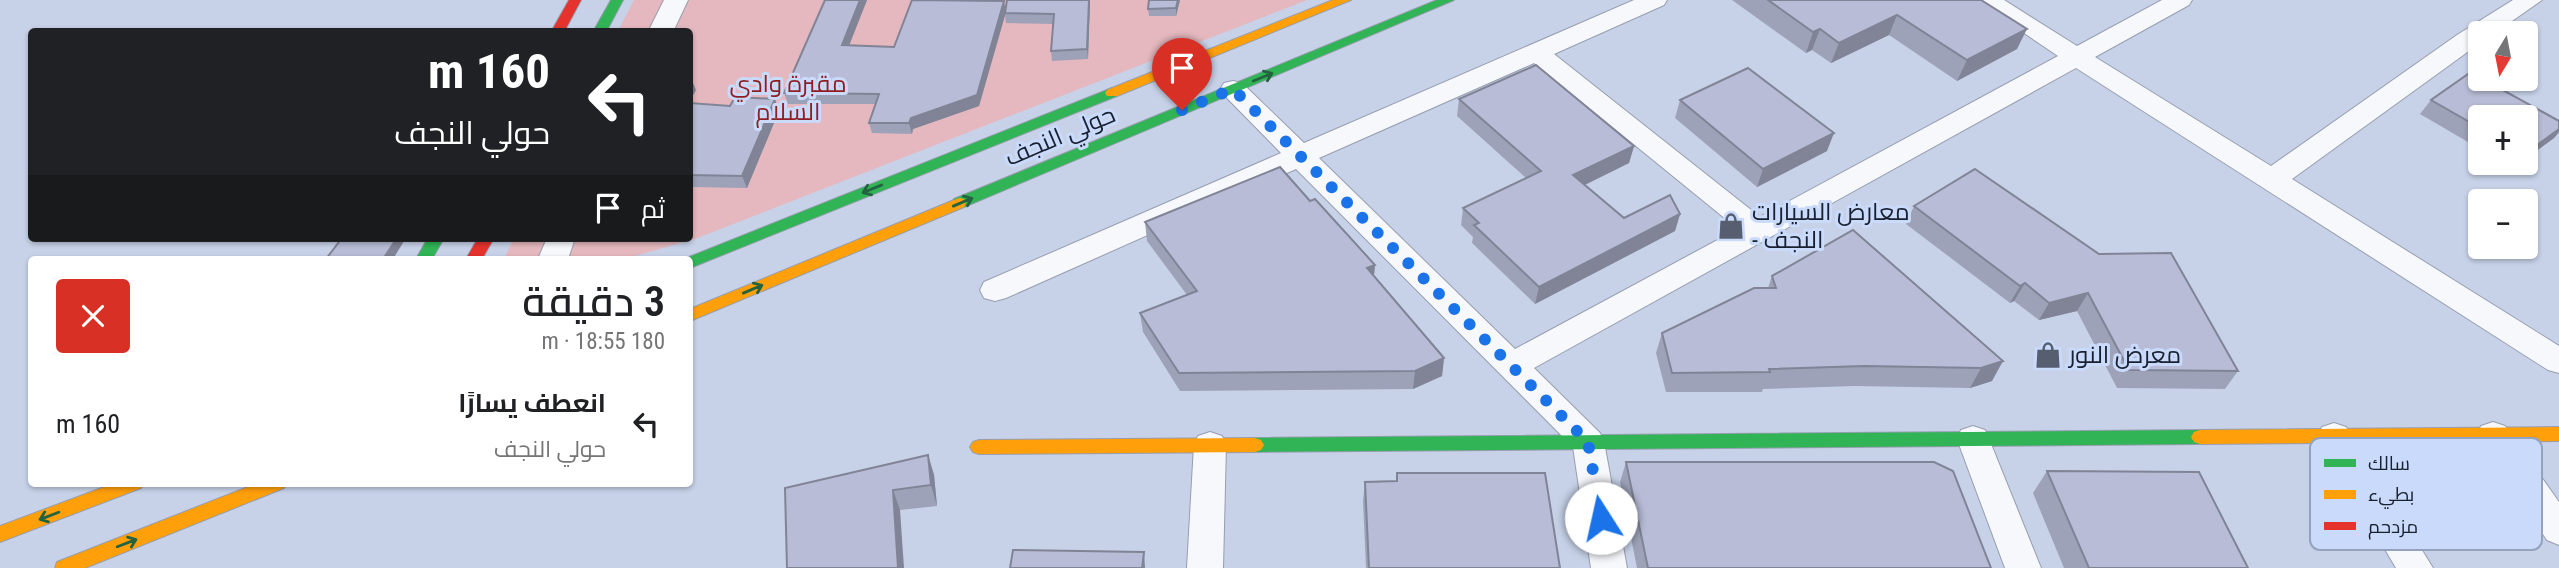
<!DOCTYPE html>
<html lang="ar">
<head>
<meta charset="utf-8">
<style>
  :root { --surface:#fff; --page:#f6f6f6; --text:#202124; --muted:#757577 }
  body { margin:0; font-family:"Roboto Condensed",Cairo,sans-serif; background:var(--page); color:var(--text); direction:rtl; height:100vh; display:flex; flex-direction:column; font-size:26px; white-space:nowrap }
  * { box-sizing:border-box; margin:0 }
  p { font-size:23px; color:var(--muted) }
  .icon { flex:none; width:38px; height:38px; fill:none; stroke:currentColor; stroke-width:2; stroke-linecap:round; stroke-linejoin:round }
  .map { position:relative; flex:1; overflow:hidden; direction:ltr }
  .sheet { position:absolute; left:28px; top:256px; width:665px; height:231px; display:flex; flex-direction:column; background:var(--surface); border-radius:7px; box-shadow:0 2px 5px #0004; direction:rtl }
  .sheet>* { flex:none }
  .banner { position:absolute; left:28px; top:28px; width:665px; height:214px; border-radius:7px; box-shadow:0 2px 5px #0004; direction:rtl; background:#202124; color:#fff; overflow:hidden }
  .needle { width:46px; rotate:190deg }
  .tools { position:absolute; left:2468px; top:21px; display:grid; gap:14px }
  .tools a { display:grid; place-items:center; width:70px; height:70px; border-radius:7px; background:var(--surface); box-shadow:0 2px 5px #0004; font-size:35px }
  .pin { position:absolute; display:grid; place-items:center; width:60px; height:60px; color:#fff; margin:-72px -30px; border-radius:50% 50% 50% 0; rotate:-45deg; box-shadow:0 0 7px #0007 }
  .pin .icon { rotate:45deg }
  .me { position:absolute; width:77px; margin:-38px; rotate:350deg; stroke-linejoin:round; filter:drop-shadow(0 0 5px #0008) }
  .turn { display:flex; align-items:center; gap:24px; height:147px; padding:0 28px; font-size:32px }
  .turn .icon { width:91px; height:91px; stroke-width:2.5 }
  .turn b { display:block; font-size:49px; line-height:60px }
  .then { display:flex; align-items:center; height:66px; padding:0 28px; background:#0003; gap:14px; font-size:26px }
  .round { display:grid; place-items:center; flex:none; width:74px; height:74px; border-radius:7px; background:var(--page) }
  .overview { display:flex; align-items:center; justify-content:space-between; height:119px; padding:0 28px }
  h1 { font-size:42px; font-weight:600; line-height:52px }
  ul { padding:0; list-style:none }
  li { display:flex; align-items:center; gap:21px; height:98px; padding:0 28px }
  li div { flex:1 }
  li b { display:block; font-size:26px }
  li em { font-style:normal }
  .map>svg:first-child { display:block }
</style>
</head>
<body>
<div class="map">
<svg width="2559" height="568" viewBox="0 0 2559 568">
  <rect width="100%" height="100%" fill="#c7d2e8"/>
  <polygon fill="#e4b8be" points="634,0 1307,0 695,239 624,259 504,259 514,238 690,238 690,32 618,31"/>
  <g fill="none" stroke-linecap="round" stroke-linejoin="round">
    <defs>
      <g id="street">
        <polygon points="664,0 688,0 673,32 648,32"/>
        <path d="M1634,0H1667L1664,5L1554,54L1760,217L2058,56L1975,0H2004L2077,46L2162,0H2192L2189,5L2095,57L2271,166L2457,35L2513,0H2542L2495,33H2480V43L2292,179L2559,346V373L2548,370L2076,68L1534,368L1600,433L1604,442L1627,568H1591L1573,447L1296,169L1006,298L995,301L984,298L980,290L984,282L1281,153L1224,95L1220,89L1224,83L1233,81L1242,83L1304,143ZM1534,63L1738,229L1515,349L1319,158Z"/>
        <polygon points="547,238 575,238 568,259 538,259"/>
        <polygon points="2493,422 2505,426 2559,502 2559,545 2547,540 2481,444 2477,435 2481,426"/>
        <polygon points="2334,423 2346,427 2433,568 2396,568 2318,436 2322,427"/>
        <polygon points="1973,426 1985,430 1989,439 2041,568 2005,568 1957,439 1961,430"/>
        <polygon points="1210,432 1222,436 1226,445 1223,568 1187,568 1194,445 1198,436"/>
      </g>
      <g id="fast">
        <polygon points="611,0 623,0 606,32 593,32"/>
        <polygon points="1437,0 1454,0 964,207 954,207 952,203 954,199"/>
        <polygon points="1112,88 1117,90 1119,93 1117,96 695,266 690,268 690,259 684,259"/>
        <polygon points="428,238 444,238 432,259 416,259"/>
        <polygon points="2200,430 2206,432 2209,437 2206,442 2200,444 1255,452 1249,450 1246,445 1249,440 1255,438"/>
      </g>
      <g id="slow">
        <polygon points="1333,0 1351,0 1117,96 1107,96 1105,93 1107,90"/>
        <polygon points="959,198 964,199 966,203 964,207 690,321 690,309"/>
        <polygon points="2559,427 2559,441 2200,444 2194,442 2191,437 2194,432 2200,430"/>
        <polygon points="1255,438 1261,440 1264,445 1261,450 1255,452 979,454 973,452 970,447 973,442 979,440"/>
        <polygon points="115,483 144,483 141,488 0,542 0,526"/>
        <polygon points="258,483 287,483 284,488 85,568 55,568 57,562"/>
      </g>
      <g id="jam">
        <polygon points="569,0 581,0 564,32 551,32"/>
        <polygon points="478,238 494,238 482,259 466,259"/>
      </g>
    </defs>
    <use href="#street" stroke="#969eaf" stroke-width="2"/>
    <use href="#fast" stroke="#969eaf" stroke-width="2"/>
    <use href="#slow" stroke="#969eaf" stroke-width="2"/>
    <use href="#jam" stroke="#969eaf" stroke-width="2"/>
    <use href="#street" fill="#f7f8fc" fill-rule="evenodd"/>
    <use href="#fast" fill="#30b455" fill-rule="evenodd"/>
    <use href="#slow" fill="#ff9f0a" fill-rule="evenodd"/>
    <use href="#jam" fill="#e5322d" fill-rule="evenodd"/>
  </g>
  <g fill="#9ea2b8">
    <polygon points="867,0 849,45 894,47 957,1 1005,9 1090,0 1088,59 1052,61 1051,51 1053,24 1006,23 1005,15 979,106 913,129 912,134 872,133 869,123 876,104 788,104 784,93"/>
    <polygon points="1180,0 1176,16 1149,16 1148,9"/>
    <polygon points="1732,0 1981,0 2017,49 1957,81 1889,35 1831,63 1812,50 1806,53"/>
    <polygon points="1459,99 1634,146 1629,163 1585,185 1624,218 1680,214 1675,231 1535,304 1472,243 1473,237 1461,225 1463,208 1526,178 1457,116"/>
    <polygon points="1680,100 1827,151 1757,187 1675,118"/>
    <polygon points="2431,100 2559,121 2559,132 2554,138 2525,159 2525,117 2480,117 2480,149 2420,114"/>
    <polygon points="690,103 779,111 747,188 690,187"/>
    <polygon points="2504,163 2520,163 2513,168"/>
    <polygon points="1975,169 2238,371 2225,389 2117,388 2077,311 2039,320 2014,301 2010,303 1906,224 1914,206"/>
    <polygon points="1310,201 1375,265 1374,276 1444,358 1442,376 1413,389 1180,391 1143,332 1140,313 1187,295 1147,241 1145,222"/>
    <polygon points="1853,230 1992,381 1970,388 1854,386 1763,389 1762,392 1666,392 1656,353 1662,333 1768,288 1772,276"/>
    <polygon points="928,455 934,475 937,506 900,510 787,568"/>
    <polygon points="1626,462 1991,568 1637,568 1620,482"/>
    <polygon points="2047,471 2248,568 2064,568 2033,493"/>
    <polygon points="1397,473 1560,568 1366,568 1363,501 1365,482 1396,481"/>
  </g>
  <g fill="#818496">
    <polygon points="860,0 867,0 845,56 842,45"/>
    <polygon points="1089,0 1090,0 1088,59 1087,49"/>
    <polygon points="1178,0 1180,0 1176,16 1176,8"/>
    <polygon points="1004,1 1006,12 979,106 913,129 912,134 909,123 911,118"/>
    <polygon points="1897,15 1889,35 1831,63 1839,43"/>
    <polygon points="1820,29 1812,50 1806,53 1813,32"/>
    <polygon points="2027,29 2017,49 1957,81 1967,60"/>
    <polygon points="693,83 696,90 690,101 690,89"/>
    <polygon points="775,99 779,111 747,188 742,176"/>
    <polygon points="2559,129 2559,132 2554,138 2525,159 2525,154"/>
    <polygon points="1834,133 1827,151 1757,187 1763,169"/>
    <polygon points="1634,146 1629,163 1570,192 1573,175"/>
    <polygon points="1680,214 1675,231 1535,304 1539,287"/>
    <polygon points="397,238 406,238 393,259 383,259"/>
    <polygon points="1375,265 1373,283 1367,268"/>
    <polygon points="2025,283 2014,301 2010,303 2020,286"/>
    <polygon points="2088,293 2077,311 2039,320 2049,303"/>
    <polygon points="1444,358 1442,376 1413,389 1415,371"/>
    <polygon points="2003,361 1992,381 1970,388 1981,368"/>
    <polygon points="928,455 934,475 937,506 931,485"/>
    <polygon points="893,490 900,510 904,568 898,568"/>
    <polygon points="1144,552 1145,568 1142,568"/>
  </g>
  <g fill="#b8bcd6" stroke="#818496" stroke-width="2">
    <polygon points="825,0 860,0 842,45 894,47 912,0 1004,1 977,95 911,118 909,123 869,123 879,94 784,93"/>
    <polygon points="1007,0 1089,0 1087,49 1051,51 1054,14 1005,13"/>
    <polygon points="1149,0 1178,0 1176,8 1148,9"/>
    <polygon points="1768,0 1981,0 2027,29 1967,60 1897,15 1839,43 1820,29 1813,32"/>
    <polygon points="1536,65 1634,146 1573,175 1624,218 1670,195 1680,214 1539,287 1474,225 1479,223 1463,208 1541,171 1459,99"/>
    <polygon points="1748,68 1834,133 1763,169 1680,100"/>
    <polygon points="2471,72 2480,77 2480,79 2483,79 2559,121 2559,129 2525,154 2525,117 2480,117 2480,128 2431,100"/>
    <polygon points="735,97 775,99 742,176 690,175 690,103 730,106"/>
    <polygon points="1280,167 1310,201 1315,199 1375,265 1367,268 1444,358 1415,371 1179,373 1140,313 1197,291 1145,222"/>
    <polygon points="1975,169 2099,254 2171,253 2238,371 2129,370 2088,293 2049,303 2025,283 2020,286 1914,206"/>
    <polygon points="1853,230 2003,361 1981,368 1864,366 1769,369 1770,372 1672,373 1662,333 1754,288 1776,288 1772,276"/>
    <polygon points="342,238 397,238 383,259 326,259"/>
    <polygon points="928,455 931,485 893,490 898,568 787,568 785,488"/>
    <polygon points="1626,462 1934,462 1953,471 1991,568 1648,568"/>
    <polygon points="2047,471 2199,472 2248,568 2089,568"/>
    <polygon points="1397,473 1545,473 1560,568 1369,568 1365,482 1397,481"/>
    <polygon points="1013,550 1144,552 1142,568 1010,568"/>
  </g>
  <defs><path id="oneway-shaft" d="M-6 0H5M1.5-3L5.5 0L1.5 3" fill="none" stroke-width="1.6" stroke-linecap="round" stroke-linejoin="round" transform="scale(1.75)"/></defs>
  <g stroke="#236340">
    <use href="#oneway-shaft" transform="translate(1263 77) rotate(-22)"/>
    <use href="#oneway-shaft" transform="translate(872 189) rotate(158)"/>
    <use href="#oneway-shaft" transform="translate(963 202) rotate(-23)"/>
    <use href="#oneway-shaft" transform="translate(753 289) rotate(-23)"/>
    <use href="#oneway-shaft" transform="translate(49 516) rotate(159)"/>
    <use href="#oneway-shaft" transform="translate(127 543) rotate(-21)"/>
  </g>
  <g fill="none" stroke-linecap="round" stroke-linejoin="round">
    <polyline stroke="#1a73e8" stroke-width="12" stroke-dasharray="0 21.6" points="1182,110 1233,89 1588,442 1601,518"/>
  </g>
  <defs>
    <symbol id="shop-bare" viewBox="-9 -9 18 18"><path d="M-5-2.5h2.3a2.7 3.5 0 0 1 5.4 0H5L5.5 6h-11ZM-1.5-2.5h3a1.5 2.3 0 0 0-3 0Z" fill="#565e70" stroke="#c9dafb" stroke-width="2.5" paint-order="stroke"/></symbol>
  </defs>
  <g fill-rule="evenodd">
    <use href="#shop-bare" x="1712" y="207" width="38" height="38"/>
    <use href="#shop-bare" x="2029" y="336" width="38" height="38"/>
  </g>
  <g text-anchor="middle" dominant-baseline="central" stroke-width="6" stroke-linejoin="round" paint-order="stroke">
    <g font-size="24" fill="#8f1f22" stroke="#c9dafb">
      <text x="788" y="84">مقبرة وادي<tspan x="788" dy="28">السلام</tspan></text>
    </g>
    <g font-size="24" fill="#19202f" stroke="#c9dafb">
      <text transform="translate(1060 136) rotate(-23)">حولي النجف</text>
    </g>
    <g font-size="24" fill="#19202f" stroke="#c9dafb" text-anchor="start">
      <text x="1752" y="212">معارض السيارات<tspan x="1752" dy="28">- النجف</tspan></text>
      <text x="2069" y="355">معرض النور</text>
    </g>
  </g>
  <rect x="2310" y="438" width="232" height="112" rx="10" fill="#c9dafb" stroke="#94a2be" stroke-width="2"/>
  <rect x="2324" y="459" width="32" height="8" fill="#30b455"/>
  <rect x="2324" y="490" width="32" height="9" fill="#ff9f0a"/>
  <rect x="2324" y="522" width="32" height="8" fill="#e5322d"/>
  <g font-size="19" fill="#19202f">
    <text x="2368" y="470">سالك</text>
    <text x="2368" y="501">بطيء</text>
    <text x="2368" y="533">مزدحم</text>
  </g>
</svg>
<div class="tools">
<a><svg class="needle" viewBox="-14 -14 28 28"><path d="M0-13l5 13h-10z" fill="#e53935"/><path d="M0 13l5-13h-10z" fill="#757577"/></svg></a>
<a>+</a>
<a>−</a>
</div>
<div class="pin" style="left:1182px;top:110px;background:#d93025"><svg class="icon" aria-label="arrive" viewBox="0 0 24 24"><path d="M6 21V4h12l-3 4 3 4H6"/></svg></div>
<svg class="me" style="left:1601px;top:518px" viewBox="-20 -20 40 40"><circle r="19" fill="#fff"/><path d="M0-13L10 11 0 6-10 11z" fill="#1a73e8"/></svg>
<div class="banner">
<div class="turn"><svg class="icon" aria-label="left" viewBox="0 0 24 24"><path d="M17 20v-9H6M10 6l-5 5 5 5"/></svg><div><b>160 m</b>حولي النجف</div></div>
<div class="then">ثم<svg class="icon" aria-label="arrive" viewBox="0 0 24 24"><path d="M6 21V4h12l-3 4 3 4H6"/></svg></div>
</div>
<section class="sheet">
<div class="overview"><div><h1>3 دقيقة</h1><p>180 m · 18:55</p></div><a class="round" style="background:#d93025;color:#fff"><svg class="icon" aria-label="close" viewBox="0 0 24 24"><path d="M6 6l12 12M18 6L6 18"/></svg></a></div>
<ul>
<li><svg class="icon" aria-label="left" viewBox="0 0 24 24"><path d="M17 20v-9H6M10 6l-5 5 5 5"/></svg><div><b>انعطف يسارًا</b><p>حولي النجف</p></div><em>160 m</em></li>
</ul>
</section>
</div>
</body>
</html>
